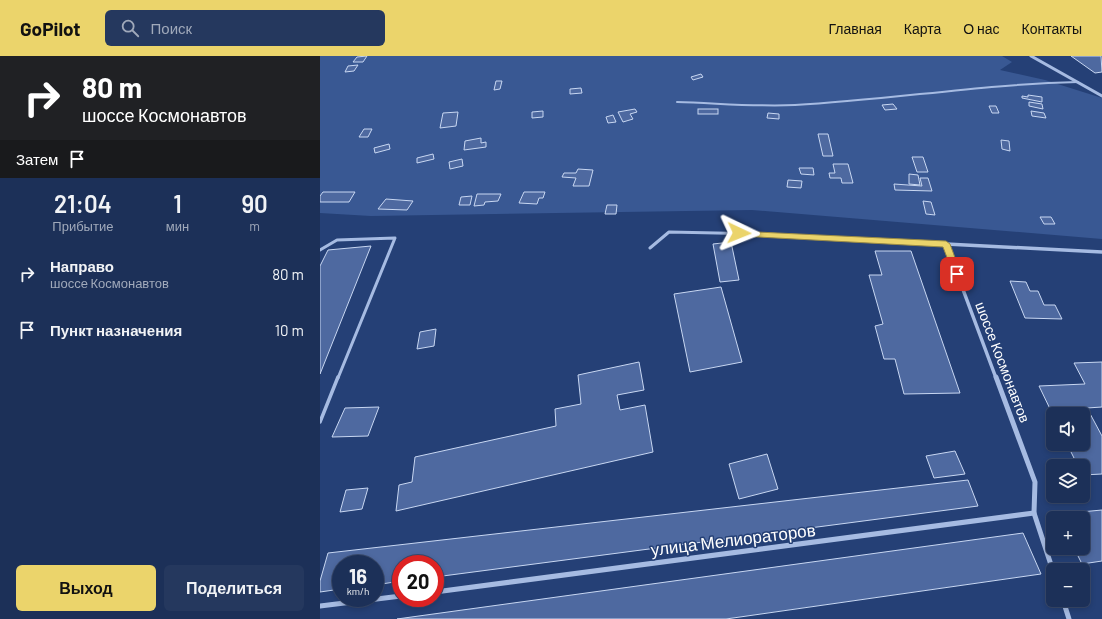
<!DOCTYPE html>
<html lang="ru">
<head>
<meta charset="utf-8">
<style>
  :root { --surface:#1c3058; --page:#25385e; --text:#f1f3f6; --muted:#a0a9ba; --line:#3a4b6e; --accent:#ebd46b }
  body { margin:0; font-family:Barlow,sans-serif; background:var(--page); color:var(--text); height:100vh; display:flex; flex-direction:column; font-size:15px; white-space:nowrap }
  * { box-sizing:border-box; margin:0 }
  p { font-size:13px; color:var(--muted) }
  .icon { flex:none; width:22px; height:22px; fill:none; stroke:currentColor; stroke-width:2; stroke-linecap:round; stroke-linejoin:round }
  .map { position:relative; flex:1; overflow:hidden }
  .drawer { display:flex; flex-direction:column; background:var(--surface); width:320px }
  .drawer>* { flex:none }
  .top-card { background:#202124; color:#fff; overflow:hidden }
  .tools { position:absolute; left:726px; top:351px; display:grid; gap:8px }
  .tools a { display:grid; place-items:center; width:44px; height:44px; border-radius:6px; background:var(--surface); box-shadow:0 2px 6px #0003,0 0 0 1px var(--line); font-size:20px }
  .speed { position:absolute; left:12px; top:499px; display:flex; gap:8px; font-size:20px; font-weight:700; text-align:center }
  .speed>* { display:grid; place-content:center; width:52px; height:52px; border-radius:50%; background:var(--surface); box-shadow:0 2px 6px #0003,0 0 0 1px var(--line); line-height:1 }
  .speed small { font-size:10px; font-weight:400 }
  .speed .limit { border:6px solid #d22; background:#fff; color:#111 }
  .pin { position:absolute; display:grid; place-items:center; width:34px; height:34px; color:#fff; margin:-17px; border-radius:8px; box-shadow:0 2px 6px #0006 }
  .me { position:absolute; width:44px; margin:-22px; rotate:92deg; stroke-linejoin:round; filter:drop-shadow(0 0 3px #0008) }
  .turn { display:flex; align-items:center; gap:14px; height:84px; padding:0 16px; font-size:18px }
  .turn .icon { width:52px; height:52px; stroke-width:2.5 }
  .turn b { display:block; font-size:28px; line-height:34px }
  .then { display:flex; align-items:center; height:38px; padding:0 16px; background:#0003; gap:8px; font-size:15px }
  .eta { display:flex; justify-content:space-evenly; align-items:center; height:68px; text-align:center }
  .eta b { font-size:24px; font-weight:600; line-height:28px }
  .cta { display:flex; gap:8px; margin-top:auto; padding:8px 16px }
  .cta a { flex:1; height:46px; border-radius:6px; background:var(--accent); color:#111; font-size:16px; font-weight:600; line-height:46px; text-align:center }
  .cta a+a { background:var(--page); color:var(--text) }
  ul { padding:0; list-style:none }
  li { display:flex; align-items:center; gap:12px; height:56px; padding:0 16px }
  li div { flex:1 }
  li b { display:block; font-size:15px }
  li em { font-style:normal }
  header { display:flex; align-items:center; gap:24px; box-sizing:border-box; height:56px; padding:0 20px; background:var(--accent); color:#111 }
  header strong { font-size:19px }
  nav { display:flex; gap:22px; margin-inline-start:auto; font-size:14px }
  .search { width:280px; height:36px; background:var(--page); display:flex; align-items:center; gap:10px; box-sizing:border-box; padding:0 14px; border-radius:6px; color:var(--muted); font-size:15px }
  main { display:flex; flex:1; min-height:0 }
  .map>svg:first-child { display:block }
</style>
</head>
<body>
<header>
<strong>GoPilot</strong>
<div class="search"><svg class="icon" aria-label="search" viewBox="0 0 24 24"><circle cx="10" cy="10" r="6"/><path d="M15 15l6 6"/></svg>Поиск</div>
<nav><a>Главная</a><a>Карта</a><a>О нас</a><a>Контакты</a></nav>
</header>
<main>
<section class="drawer">
<div class="top-card">
<div class="turn"><svg class="icon" aria-label="right" viewBox="0 0 24 24"><path d="M7 20v-9h11M14 6l5 5-5 5"/></svg><div><b>80 m</b>шоссе Космонавтов</div></div>
<div class="then">Затем<svg class="icon" aria-label="arrive" viewBox="0 0 24 24"><path d="M6 21V4h12l-3 4 3 4H6"/></svg></div>
</div>
<div class="eta">
<div><b>21:04</b><p>Прибытие</p></div>
<div><b>1</b><p>мин</p></div>
<div><b>90</b><p>m</p></div>
</div>
<ul>
<li><svg class="icon" aria-label="right" viewBox="0 0 24 24"><path d="M7 20v-9h11M14 6l5 5-5 5"/></svg><div><b>Направо</b><p>шоссе Космонавтов</p></div><em>80 m</em></li>
<li><svg class="icon" aria-label="arrive" viewBox="0 0 24 24"><path d="M6 21V4h12l-3 4 3 4H6"/></svg><div><b>Пункт назначения</b></div><em>10 m</em></li>
</ul>
<div class="cta"><a>Выход</a><a>Поделиться</a></div>
</section>
<div class="map">
<svg width="782" height="563" viewBox="0 0 782 563">
  <rect width="100%" height="100%" fill="#254076"/>
  <polygon fill="#395893" points="0,0 682,0 692,6 680,14 725,24 782,42 782,183 432,154 51,160 0,157"/>
  <g fill="#4e69a0" stroke="#c8d7f2">
    <polygon points="47,0 43,6 33,6 37,1"/>
    <polygon points="751,0 781,0 782,16 775,17"/>
    <polygon points="38,9 34,15 25,16 28,10"/>
    <polygon points="381,18 383,21 373,24 371,21"/>
    <polygon points="176,25 182,25 180,33 174,34"/>
    <polygon points="261,32 262,37 250,38 250,33"/>
    <polygon points="708,39 722,41 722,46 702,42 702,40 708,41"/>
    <polygon points="709,46 722,48 723,53 709,50"/>
    <polygon points="573,48 577,53 565,54 562,49"/>
    <polygon points="669,50 676,50 679,57 672,57"/>
    <polygon points="315,53 317,56 310,58 313,63 303,66 298,56"/>
    <rect x="378" y="53" width="20" height="5"/>
    <polygon points="223,55 223,61 212,62 212,56"/>
    <polygon points="711,55 724,57 726,62 712,60"/>
    <polygon points="138,56 136,70 120,72 123,57"/>
    <polygon points="448,57 459,58 459,63 447,62"/>
    <polygon points="293,59 296,66 288,67 286,61"/>
    <polygon points="44,73 52,73 48,81 39,81"/>
    <polygon points="498,78 508,78 513,100 503,100"/>
    <polygon points="161,82 161,87 166,86 166,91 144,94 145,85"/>
    <polygon points="681,84 689,85 690,95 682,93"/>
    <polygon points="69,88 70,93 55,97 54,92"/>
    <polygon points="113,98 114,103 97,107 97,102"/>
    <polygon points="592,101 603,101 608,116 597,116"/>
    <polygon points="142,103 143,110 130,113 129,106"/>
    <polygon points="513,108 528,108 533,127 522,127 521,122 510,122 509,117 515,117"/>
    <polygon points="479,112 493,112 494,119 481,118"/>
    <polygon points="258,113 273,114 269,130 253,130 256,122 242,121 244,117 256,117"/>
    <polygon points="589,118 598,119 600,129 589,128"/>
    <polygon points="600,122 608,122 612,135 575,134 574,128 602,130"/>
    <polygon points="468,124 482,125 481,132 467,131"/>
    <polygon points="3,136 35,136 29,146 0,146 0,140"/>
    <polygon points="204,136 225,136 223,142 219,142 217,148 199,147"/>
    <polygon points="157,138 181,138 178,145 165,146 164,149 154,150"/>
    <polygon points="152,140 150,149 139,149 141,141"/>
    <polygon points="66,143 93,145 87,154 58,153"/>
    <polygon points="603,145 611,146 615,159 606,158"/>
    <polygon points="287,149 297,149 296,158 285,158"/>
    <polygon points="720,161 731,161 735,168 724,168"/>
    <polygon points="411,186 419,224 400,226 393,188"/>
    <polygon points="51,190 0,318 0,210 8,194"/>
    <polygon points="555,195 591,195 640,337 584,338 575,303 564,303 555,270 563,268 549,219 562,219"/>
    <polygon points="690,225 706,226 710,235 718,235 724,249 735,249 742,263 705,262"/>
    <polygon points="401,231 422,306 370,316 354,238"/>
    <polygon points="116,273 114,290 97,293 100,276"/>
    <polygon points="319,306 324,334 297,339 300,354 325,349 333,396 76,455 79,429 92,426 95,401 236,370 235,353 261,348 258,319"/>
    <polygon points="782,306 782,351 767,352 782,380 782,418 763,419 763,410 758,410 747,388 763,388 763,358 733,359 719,330 765,328 754,307"/>
    <polygon points="59,351 48,380 12,381 25,352"/>
    <polygon points="635,395 645,418 614,422 606,400"/>
    <polygon points="447,398 458,433 419,443 409,408"/>
    <polygon points="648,424 658,450 115,521 115,508 81,508 81,525 55,529 55,508 21,508 21,533 0,536 0,525 8,497"/>
    <polygon points="48,432 42,453 20,456 26,434"/>
    <polygon points="782,454 782,505 762,508 754,492 763,492 763,462 740,462 739,458"/>
    <polygon points="703,477 721,518 406,563 77,563"/>
  </g>
  <g fill="none" stroke-linecap="round" stroke-linejoin="round">
    <path stroke="#a6bbe2" stroke-width="2" d="M357,46C396,47 436,51 475,49C570,44 663,28 758,26"/>
    <g stroke="#a6bbe2" stroke-width="3">
      <polyline points="330,192 349,176 447,178 626,188"/>
      <polyline points="0,194 17,184 75,182 18,322"/>
    </g>
    <polyline stroke="#a6bbe2" stroke-width="3.5" points="0,366 18,321"/>
    <polyline stroke="#a6bbe2" stroke-width="3" points="711,0 782,40"/>
    <polyline stroke="#a6bbe2" stroke-width="3.5" points="676,322 626,188 782,196"/>
    <g stroke="#a6bbe2" stroke-width="5">
      <polyline points="676,321 715,426 714,457 733,515"/>
      <polyline points="115,536 714,457"/>
      <polyline points="743,544 749,563"/>
      <polyline points="0,550 81,540"/>
    </g>
  </g>
  <polygon fill="#ebd46b" stroke="#998a46" points="416,175 626,185 630,188 641,218 640,220 634,220 623,191 419,180 415,177"/>
  <g text-anchor="middle" dominant-baseline="central" stroke-width="3" stroke-linejoin="round" paint-order="stroke">
    <g font-size="14" fill="#fff" stroke="#254076">
      <text transform="translate(683 306) rotate(69)">шоссе Космонавтов</text>
    </g>
    <g font-size="17" fill="#fff" stroke="#254076">
      <text transform="translate(413 483) rotate(-7)">улица Мелиораторов</text>
    </g>
  </g>
</svg>
<div class="tools">
<a><svg class="icon" aria-label="sound" viewBox="0 0 24 24"><path d="M4 9h4l5-4v14l-5-4H4zM17 9q2 3 0 6"/></svg></a>
<a><svg class="icon" aria-label="layers" viewBox="0 0 24 24"><path d="M12 4l9 5-9 5-9-5zM3 14l9 5 9-5"/></svg></a>
<a>+</a>
<a>−</a>
</div>
<div class="speed"><div>16<small>km/h</small></div><div class="limit">20</div></div>
<div class="pin" style="left:637px;top:218px;background:#d93025"><svg class="icon" aria-label="arrive" viewBox="0 0 24 24"><path d="M6 21V4h12l-3 4 3 4H6"/></svg></div>
<svg class="me" style="left:419px;top:177px" viewBox="-20 -20 40 40"><path d="M0-17L14 15 0 8-14 15z" fill="#ebd46b" stroke="#fff" stroke-width="4"/></svg>
</div>
</main>
</body>
</html>
